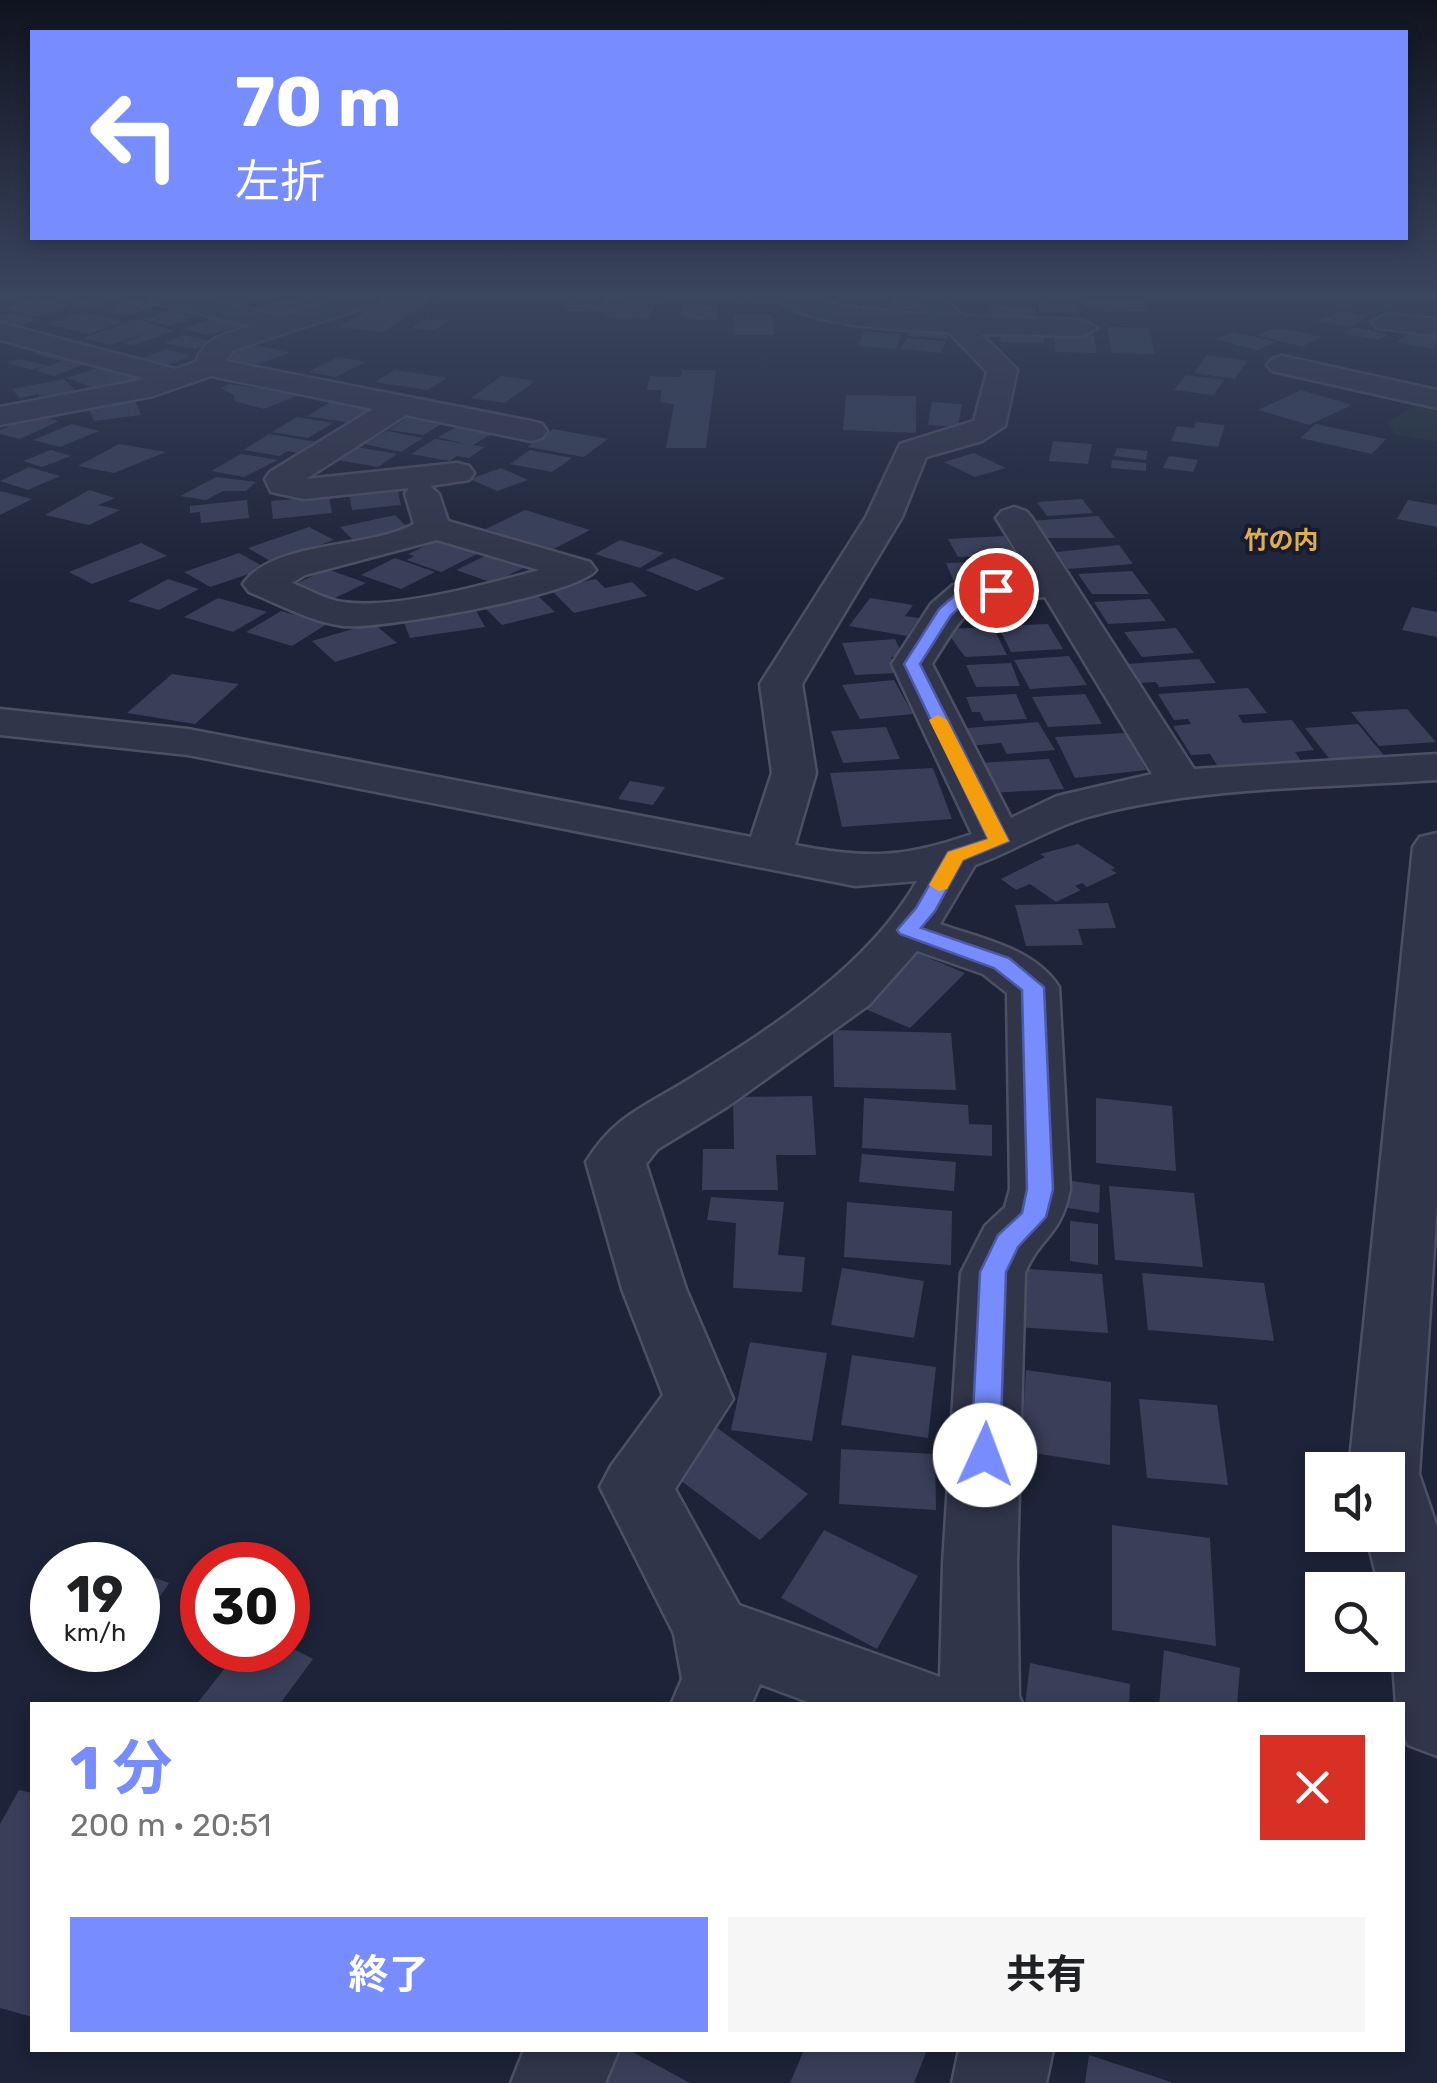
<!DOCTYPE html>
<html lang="ja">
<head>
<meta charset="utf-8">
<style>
  :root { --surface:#fff; --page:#f6f6f6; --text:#202124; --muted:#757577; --accent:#768cff }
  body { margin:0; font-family:Rubik,"Noto Sans JP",sans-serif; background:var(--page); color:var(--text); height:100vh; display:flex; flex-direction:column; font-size:38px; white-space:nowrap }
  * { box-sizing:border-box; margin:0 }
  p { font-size:32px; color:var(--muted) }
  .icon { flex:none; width:55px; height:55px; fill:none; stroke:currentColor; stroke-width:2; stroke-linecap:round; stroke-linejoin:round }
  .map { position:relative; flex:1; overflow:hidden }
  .sheet { position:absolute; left:30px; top:1702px; width:1375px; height:350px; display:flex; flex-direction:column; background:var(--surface); border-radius:0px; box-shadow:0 5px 15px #0003 }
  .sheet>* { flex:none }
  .hud { position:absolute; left:30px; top:30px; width:1378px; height:210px; border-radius:0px; box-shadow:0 5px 15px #0003; background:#768cff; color:#fff; overflow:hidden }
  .tools { position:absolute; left:1305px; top:1452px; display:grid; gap:20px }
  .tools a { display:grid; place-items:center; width:100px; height:100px; border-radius:0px; background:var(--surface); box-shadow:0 5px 15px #0003; font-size:50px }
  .speed { position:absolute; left:30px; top:1542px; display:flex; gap:20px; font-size:50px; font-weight:700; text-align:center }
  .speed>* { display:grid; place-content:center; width:130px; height:130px; border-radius:50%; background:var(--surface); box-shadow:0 5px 15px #0003; line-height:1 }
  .speed small { font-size:25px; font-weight:400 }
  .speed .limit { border:15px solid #d22; background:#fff; color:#111 }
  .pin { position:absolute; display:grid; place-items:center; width:85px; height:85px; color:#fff; margin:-42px; border:5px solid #fff; border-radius:50%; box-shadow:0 2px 10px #0007 }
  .me { position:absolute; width:110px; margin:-55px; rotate:2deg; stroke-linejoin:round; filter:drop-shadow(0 0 8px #0008) }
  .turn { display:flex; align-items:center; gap:35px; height:210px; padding:0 40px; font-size:45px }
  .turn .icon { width:130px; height:130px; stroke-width:2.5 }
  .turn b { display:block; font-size:70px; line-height:85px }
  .round { display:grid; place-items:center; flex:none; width:105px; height:105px; border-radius:0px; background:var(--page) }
  .summary { display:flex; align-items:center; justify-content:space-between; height:170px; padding:0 40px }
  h1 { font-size:60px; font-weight:700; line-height:75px; color:var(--accent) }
  .primary-button { display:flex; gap:20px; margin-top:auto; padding:20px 40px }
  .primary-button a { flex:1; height:115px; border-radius:0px; background:var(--accent); color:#fff; font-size:40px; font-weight:700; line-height:115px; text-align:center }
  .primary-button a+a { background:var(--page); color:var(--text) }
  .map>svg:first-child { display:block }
</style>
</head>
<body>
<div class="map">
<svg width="1437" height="2083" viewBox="0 0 1437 2083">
  <rect width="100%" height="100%" fill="#1d2338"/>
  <polygon fill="#1f3039" points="1421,403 1437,403 1437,442 1396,435 1387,422"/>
  <g fill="#393f59">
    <polygon points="91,296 125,296 92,308 71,303"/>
    <polygon points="227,296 258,296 264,297 237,308 211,302"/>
    <polygon points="387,296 436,296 384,332 340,327"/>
    <polygon points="605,296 666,296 662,304 654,304 650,319 605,318 602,312 564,311 568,303 650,305 603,302"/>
    <polygon points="743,296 775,296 773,304 741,303"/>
    <polygon points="892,296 930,296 924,310 886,307"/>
    <polygon points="35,297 71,306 38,317 2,308"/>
    <polygon points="135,298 161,304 127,316 101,310"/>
    <polygon points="282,299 309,305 278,318 250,312"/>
    <polygon points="1143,300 1151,311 1104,312 1102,308 1087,308 1083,301"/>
    <polygon points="1037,303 1076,304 1079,314 1040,313"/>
    <polygon points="683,304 718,305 716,320 686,319 687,316 680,316"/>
    <polygon points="987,304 1036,306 1037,315 1031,314 1031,323 998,321 998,315 987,315"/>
    <polygon points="170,310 196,316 169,326 143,319"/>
    <polygon points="1343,311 1368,316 1350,328 1317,321"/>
    <polygon points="82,312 124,322 89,334 47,324"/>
    <polygon points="5,313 19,314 39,319 10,329 0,326 0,315"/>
    <polygon points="733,314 772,314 774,335 733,335"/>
    <polygon points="221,315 253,323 207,335 183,329"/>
    <polygon points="137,319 174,331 134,345 123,343 149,332 111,345 83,338"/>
    <polygon points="425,319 448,321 435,330 412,328"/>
    <polygon points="912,323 951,326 947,339 907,336"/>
    <polygon points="1107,327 1149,328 1155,354 1112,353"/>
    <polygon points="1354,327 1388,334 1378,340 1343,333"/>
    <polygon points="1272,329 1287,329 1321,337 1302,347 1258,335"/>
    <polygon points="1415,329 1437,334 1437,345 1432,349 1397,342"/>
    <polygon points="864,331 901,334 896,349 858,346"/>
    <polygon points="1234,332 1275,342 1257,350 1215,339"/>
    <polygon points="1053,333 1094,335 1097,353 1056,352"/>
    <polygon points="1000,334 1043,335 1045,343 1001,342"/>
    <polygon points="183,335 214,342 195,349 164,343"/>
    <polygon points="907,338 946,341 941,353 901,349"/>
    <polygon points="248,343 290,353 249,367 221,360 237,350 232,349"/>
    <polygon points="48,348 88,363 54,376 36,371 43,366 33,370 7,363 20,359 49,366 61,361 32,354"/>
    <polygon points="166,349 191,356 158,369 132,362"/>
    <polygon points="1207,355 1247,361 1235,379 1194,373"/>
    <polygon points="338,357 365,362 335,377 308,372"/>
    <polygon points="104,366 146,380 106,392 66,378"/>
    <polygon points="395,370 447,378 428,390 375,382"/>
    <polygon points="682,370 716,370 706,448 666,448 674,404 660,402 662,390 647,390 650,376 681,377"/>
    <polygon points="1186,375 1224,380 1214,395 1174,390"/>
    <polygon points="501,376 535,381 505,403 471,398"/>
    <polygon points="64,379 77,392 42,399 38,394 20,398 12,389"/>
    <polygon points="230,384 252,388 261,386 297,396 264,409 234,401 234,395 220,388"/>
    <polygon points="1301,390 1352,405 1309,425 1258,410"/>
    <polygon points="846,395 916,396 916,433 843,430"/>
    <polygon points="135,400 141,415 94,421 88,406"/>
    <polygon points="334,400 374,406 360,416 369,417 358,424 307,416"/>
    <polygon points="932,402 962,404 958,427 928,425"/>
    <polygon points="34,415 59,421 20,439 0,434 0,430"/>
    <polygon points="409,416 444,422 424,435 389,430"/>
    <polygon points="297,417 333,423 308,438 272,432"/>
    <polygon points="1196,422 1225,425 1218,447 1171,441 1177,426 1194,428"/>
    <polygon points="72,424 99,431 60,447 33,440"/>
    <polygon points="462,424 497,431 473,445 485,447 469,458 457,456 450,461 411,454 435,439 466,444 438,437"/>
    <polygon points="1316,424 1386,439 1372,454 1300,438"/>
    <polygon points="553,429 608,439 584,457 527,447"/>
    <polygon points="387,431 423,438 401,452 364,444"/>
    <polygon points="269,434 317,442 299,453 287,451 280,456 243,450"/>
    <polygon points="1053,441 1092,444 1088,464 1049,461"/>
    <polygon points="119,444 166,452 114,473 78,466"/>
    <polygon points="357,447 397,454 378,467 337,460"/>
    <polygon points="1117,448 1148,451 1146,460 1114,456"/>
    <polygon points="51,450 71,456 42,467 23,461"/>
    <polygon points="530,450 572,458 552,472 510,464"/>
    <polygon points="974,453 1006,468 975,477 944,462"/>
    <polygon points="241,454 278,460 244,477 211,471"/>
    <polygon points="1169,456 1198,460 1193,472 1163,468"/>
    <polygon points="1112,460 1146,463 1146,471 1111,468"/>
    <polygon points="29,467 60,476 28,490 0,481"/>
    <polygon points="501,468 528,480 497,491 470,479"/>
    <polygon points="216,477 256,482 246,491 223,491 206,500 180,496"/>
    <polygon points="397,488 401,505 352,510 349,493"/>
    <polygon points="89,490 115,498 98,505 120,510 89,525 45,515"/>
    <polygon points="0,491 32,499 0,515"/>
    <polygon points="329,496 332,513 273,519 271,501"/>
    <polygon points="1082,499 1093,513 1047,516 1037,502"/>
    <polygon points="247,500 249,518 201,523 200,512 190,513 190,506"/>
    <polygon points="1408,500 1437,505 1437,527 1397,519"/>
    <polygon points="525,510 590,530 550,551 486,529"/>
    <polygon points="395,515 412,532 354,541 340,527"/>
    <polygon points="1098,516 1115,538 1042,538 1030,521"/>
    <polygon points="309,527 334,540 272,562 248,548"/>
    <polygon points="1004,536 1015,554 958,557 948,539"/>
    <polygon points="438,540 477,554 441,572 407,560 414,556 408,554"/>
    <polygon points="620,540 664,553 640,568 595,554"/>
    <polygon points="141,543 167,556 92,584 69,572"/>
    <polygon points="1119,545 1133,564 1068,569 1057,552"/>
    <polygon points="493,552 529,565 493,583 456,570"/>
    <polygon points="239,553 266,568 210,587 184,572"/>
    <polygon points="395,558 435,572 401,589 361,575"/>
    <polygon points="674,558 725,578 697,591 646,570"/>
    <polygon points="1013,561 1022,580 954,582 946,563"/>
    <polygon points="327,569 366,583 329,601 291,586"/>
    <polygon points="1132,571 1149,594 1092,594 1078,574"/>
    <polygon points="168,579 199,589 159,610 128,601"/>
    <polygon points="596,579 605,588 632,582 647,596 574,613 550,589"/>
    <polygon points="535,593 555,612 502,625 482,605"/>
    <polygon points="1015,596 1028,619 981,622 968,599"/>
    <polygon points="218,598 267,612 233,632 184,617"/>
    <polygon points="870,598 913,605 905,616 919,618 907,636 849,626"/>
    <polygon points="1150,599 1166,621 1108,624 1094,602"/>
    <polygon points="473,605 485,627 410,638 401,615"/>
    <polygon points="1412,607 1437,612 1437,637 1402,630"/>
    <polygon points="281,611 327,624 292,646 246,632"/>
    <polygon points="373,623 397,643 335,662 312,641"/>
    <polygon points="1048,624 1063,649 1011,652 998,626"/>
    <polygon points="993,627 1007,655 965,657 945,629"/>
    <polygon points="1176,628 1194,653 1142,657 1124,632"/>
    <polygon points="895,639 903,656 891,657 898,673 855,675 842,643"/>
    <polygon points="1069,656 1087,685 1030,689 1014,660"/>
    <polygon points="1199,659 1216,683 1159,687 1156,682 1140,683 1127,664"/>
    <polygon points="1011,663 1020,686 976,687 966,665"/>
    <polygon points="172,674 239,684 195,724 127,713"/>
    <polygon points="894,680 913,714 860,719 842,685"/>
    <polygon points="1248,688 1267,713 1238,715 1243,723 1292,720 1314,750 1295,752 1304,765 1220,770 1210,754 1191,755 1173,726 1191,724 1188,719 1174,720 1158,694"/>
    <polygon points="1016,694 1027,719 984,721 980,712 972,712 966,697"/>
    <polygon points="1085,694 1102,724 1048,727 1032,697"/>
    <polygon points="1407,709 1436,742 1379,746 1351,712"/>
    <polygon points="1038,722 1055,750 1007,754 1001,743 967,746 958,729"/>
    <polygon points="1358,724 1386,758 1332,762 1305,728"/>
    <polygon points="886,727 900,759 843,763 831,731"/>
    <polygon points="1126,733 1146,770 1075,778 1055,737"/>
    <polygon points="1049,759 1064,789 989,793 977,763"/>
    <polygon points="933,768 952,819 842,827 830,773"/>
    <polygon points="630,781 665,787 653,805 618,799"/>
    <polygon points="1078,844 1115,868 1111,870 1117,873 1087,887 1082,883 1075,886 1081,890 1056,902 1030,884 1016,890 1001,879 1045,857 1040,854"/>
    <polygon points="1108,903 1116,928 1078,929 1083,945 1026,946 1015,905"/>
    <polygon points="912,951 965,973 910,1028 856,1005"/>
    <polygon points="833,1030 951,1033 956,1090 834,1087"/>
    <polygon points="812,1096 816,1155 776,1155 778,1190 702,1190 703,1149 734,1149 733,1097"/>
    <polygon points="864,1098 968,1105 969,1124 992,1125 992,1156 862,1148"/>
    <polygon points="1096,1098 1172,1106 1176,1171 1096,1163"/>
    <polygon points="862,1154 956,1162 954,1191 859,1182"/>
    <polygon points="1065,1180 1100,1185 1099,1213 1062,1207"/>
    <polygon points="1109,1186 1194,1193 1203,1267 1115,1260"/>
    <polygon points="711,1197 784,1202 778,1255 805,1257 802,1292 733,1288 736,1223 707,1220"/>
    <polygon points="847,1202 952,1211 951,1265 844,1257"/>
    <polygon points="1070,1221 1098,1224 1098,1265 1070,1261"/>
    <polygon points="842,1268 924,1281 914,1338 831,1325"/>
    <polygon points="1013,1268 1102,1274 1108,1333 1016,1327"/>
    <polygon points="1142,1273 1264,1283 1274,1341 1148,1330"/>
    <polygon points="750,1342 827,1353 812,1441 731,1430"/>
    <polygon points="852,1355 936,1367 928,1438 841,1425"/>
    <polygon points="1026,1370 1111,1382 1110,1465 1021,1451"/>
    <polygon points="1139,1399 1217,1405 1228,1485 1147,1478"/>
    <polygon points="716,1427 808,1494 760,1540 668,1471"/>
    <polygon points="841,1449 935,1454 936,1510 839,1504"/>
    <polygon points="1112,1525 1210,1538 1216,1646 1112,1630"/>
    <polygon points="824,1530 918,1576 877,1649 781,1598"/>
    <polygon points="138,1572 169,1583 138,1629"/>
    <polygon points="288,1646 313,1659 279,1705 196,1705 239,1650 288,1650"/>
    <polygon points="1164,1650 1240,1668 1237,1705 1159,1705"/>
    <polygon points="1030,1663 1130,1684 1129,1705 1025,1705"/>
    <polygon points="19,1790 32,1793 32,2017 0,2008 0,1824"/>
    <polygon points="620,2050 629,2050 690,2083 603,2083"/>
    <polygon points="804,2050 927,2050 914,2083 790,2083"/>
    <polygon points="1089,2055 1171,2082 1171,2083 1085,2083"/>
  </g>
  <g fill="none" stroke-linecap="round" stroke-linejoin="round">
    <defs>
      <g id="minor">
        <path d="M148,296H194L280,317L345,296H385L381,302L233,350L225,361L531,421L542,424L547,431L542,438L531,441L406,415L306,479L457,463L469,466L474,473L469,480L430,486L439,494L448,521L590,562L596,570C578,595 379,630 343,626C310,622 279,604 249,592L243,584C274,540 369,549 414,524L405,494L409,488L304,499L271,492L265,479L270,472L373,409L211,376L153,396L0,425V407L146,379L0,340V323L175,369L196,362C205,336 226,334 251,326L152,302ZM437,540L539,570C488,584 394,610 343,602C326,600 308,589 292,583L305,575Z"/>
        <path d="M776,296H809L841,306L930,315L910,296H940L964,316L1083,320L1097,328L1083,336L981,334L1017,370L1005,426L982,441L926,457L902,517L802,684L816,773L795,845C867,859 903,858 972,834L892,664L931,604L953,585L1032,576L996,518L1002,511L1014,507L1026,511L1032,518L1194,769L1437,754V780C1323,788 1205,786 1095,815C1055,825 1014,851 975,865L940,924C982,939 1034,948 1059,987L1070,1189C1061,1237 1041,1235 1025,1273L1017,1564L1019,1696L1023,1705H816L760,1684L751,1705H671L682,1679L674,1634L600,1487L611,1466L663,1395L622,1289L586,1162C613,1117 644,1107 686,1081C770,1029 867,968 917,881L855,886L188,755L0,735V709L188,729L751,837L772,773L760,684L866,517L900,444L974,421L987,372L949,332C910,330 799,328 776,296ZM1045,597L1152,774L1057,796L1011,818L932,664C974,597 968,604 1045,597ZM917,951L983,974L1007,993L1010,1189L1005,1207L985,1226L961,1273L943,1564L940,1677L739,1605L675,1489L733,1399L686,1289L646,1164L658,1149L727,1107L869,1005Z"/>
        <polygon points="1387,314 1437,319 1437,335 1377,328 1373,322"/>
        <polygon points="1282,356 1437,390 1437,408 1272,371 1267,365 1272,359"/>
        <polygon points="1437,833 1437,1204 1419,1474 1437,1527 1437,1756 1408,1745 1402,1731 1402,1705 1396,1705 1388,1590 1380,1590 1366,1535 1388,1535 1388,1470 1349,1470 1413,847 1420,837"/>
        <polygon points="524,2050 619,2050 605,2083 511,2083"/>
        <polygon points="959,2050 1053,2050 1046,2083 952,2083"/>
      </g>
    </defs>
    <use href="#minor" stroke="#4c5064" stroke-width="5"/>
    <use href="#minor" fill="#313549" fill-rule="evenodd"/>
  </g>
  <linearGradient id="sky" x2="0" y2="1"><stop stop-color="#10131f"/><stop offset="0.5" stop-color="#3a455e"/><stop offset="1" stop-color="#3a455e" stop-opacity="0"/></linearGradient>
  <rect width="1437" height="587" fill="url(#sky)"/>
  <polygon fill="#768cff" stroke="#4d5ba6" stroke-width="2.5" points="996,586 1002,587 1002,594 971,598 951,615 920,664 1009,841 963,860 935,911 921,928 1009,958 1044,987 1053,1189 1046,1217 1018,1247 1006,1272 1000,1455 996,1464 985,1467 975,1464 971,1455 980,1272 998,1235 1022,1213 1027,1189 1022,990 994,968 900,934 897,930 916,908 948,852 988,839 904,664 939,609 961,590"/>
  <polygon fill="#f59e0b" points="938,715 947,720 1009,841 963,860 947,889 939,891 929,885 948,852 988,839 929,720"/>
  <g text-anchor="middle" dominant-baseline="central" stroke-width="8" stroke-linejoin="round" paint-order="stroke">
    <g font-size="25" font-weight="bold" fill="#dead4e" stroke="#171b2d">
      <text x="1281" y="540">竹の内</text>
    </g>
  </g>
</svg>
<div class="tools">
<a><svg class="icon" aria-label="sound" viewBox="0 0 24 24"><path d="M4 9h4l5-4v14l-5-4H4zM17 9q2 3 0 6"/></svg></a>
<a><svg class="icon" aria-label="search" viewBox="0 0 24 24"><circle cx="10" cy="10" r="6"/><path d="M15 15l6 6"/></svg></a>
</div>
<div class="speed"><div>19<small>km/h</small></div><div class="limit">30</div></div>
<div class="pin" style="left:996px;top:590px;background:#d93025"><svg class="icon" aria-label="arrive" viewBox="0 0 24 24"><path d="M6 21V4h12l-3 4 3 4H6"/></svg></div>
<svg class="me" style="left:985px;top:1455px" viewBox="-20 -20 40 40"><circle r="19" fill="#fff"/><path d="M0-13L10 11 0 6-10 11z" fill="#768cff"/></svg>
<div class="hud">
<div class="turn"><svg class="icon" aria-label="left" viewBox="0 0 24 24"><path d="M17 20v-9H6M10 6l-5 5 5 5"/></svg><div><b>70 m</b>左折</div></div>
</div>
<section class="sheet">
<div class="summary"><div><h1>1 分</h1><p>200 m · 20:51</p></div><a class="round" style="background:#d93025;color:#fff"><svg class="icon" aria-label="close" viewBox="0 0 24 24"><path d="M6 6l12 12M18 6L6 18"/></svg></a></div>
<div class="primary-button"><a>終了</a><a>共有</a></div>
</section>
</div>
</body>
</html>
